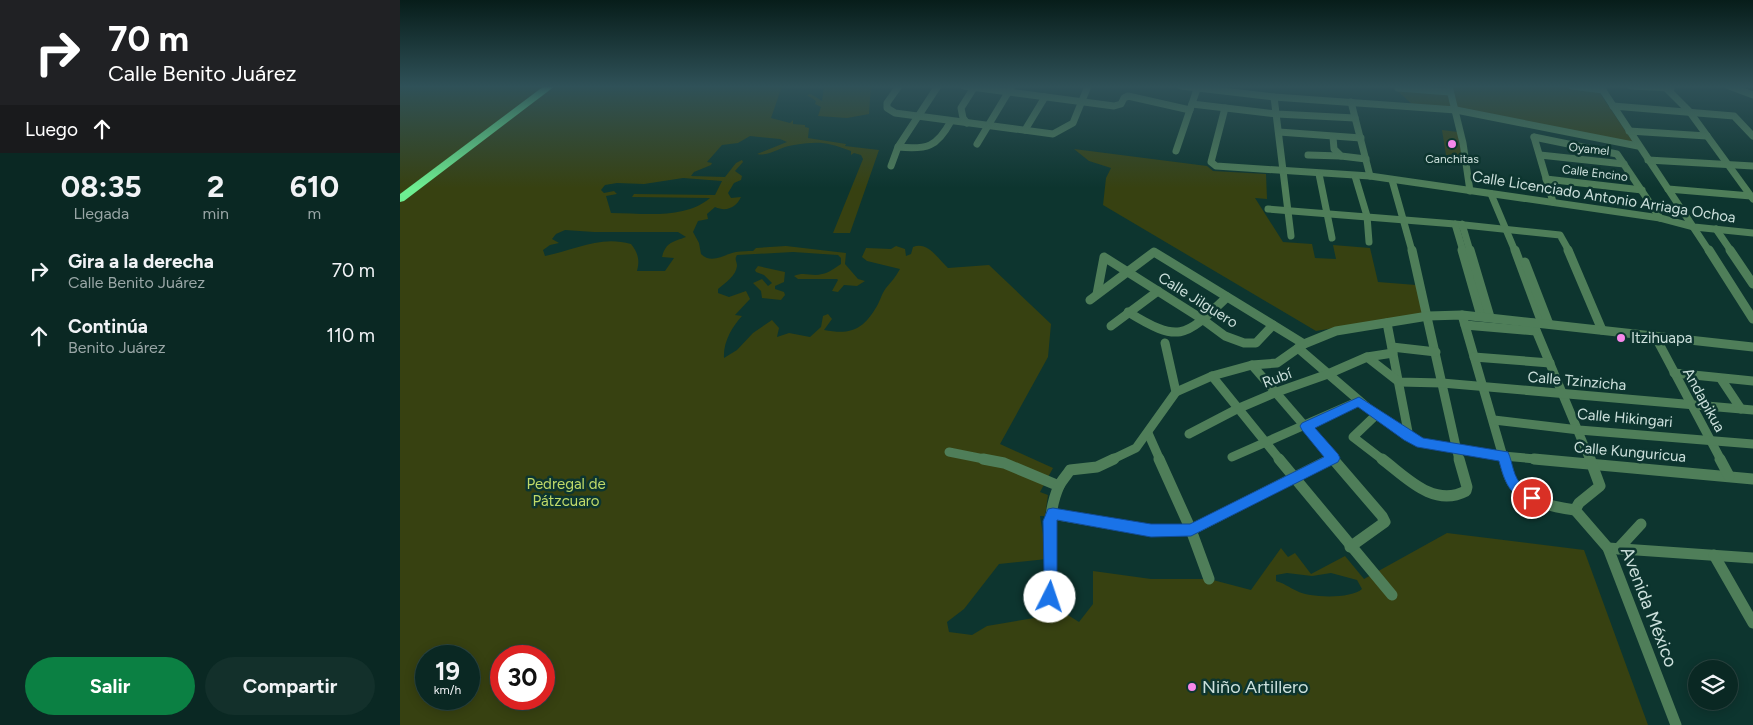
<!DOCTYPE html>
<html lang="es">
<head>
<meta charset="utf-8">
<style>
  :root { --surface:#0a2823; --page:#13302b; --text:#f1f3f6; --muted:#99a6a6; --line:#2a4441; --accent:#0b8043 }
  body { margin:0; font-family:Figtree,sans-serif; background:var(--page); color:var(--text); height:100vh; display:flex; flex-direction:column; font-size:19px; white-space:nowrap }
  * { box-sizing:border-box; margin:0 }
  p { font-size:16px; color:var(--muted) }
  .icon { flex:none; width:28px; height:28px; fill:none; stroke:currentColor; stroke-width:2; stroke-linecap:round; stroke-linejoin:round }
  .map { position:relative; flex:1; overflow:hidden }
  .drawer { display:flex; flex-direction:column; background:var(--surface); width:400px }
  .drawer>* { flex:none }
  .top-card { background:#202124; color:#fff; overflow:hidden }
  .buttons { position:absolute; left:1288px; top:660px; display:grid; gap:10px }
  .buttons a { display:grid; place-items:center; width:50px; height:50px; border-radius:50%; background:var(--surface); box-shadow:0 2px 12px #0003,0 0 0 1px var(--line); font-size:25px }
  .speed { position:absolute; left:15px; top:645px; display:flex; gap:10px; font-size:25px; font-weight:700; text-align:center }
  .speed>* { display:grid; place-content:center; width:65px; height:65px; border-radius:50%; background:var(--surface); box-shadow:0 2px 12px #0003,0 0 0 1px var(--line); line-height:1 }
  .speed small { font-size:12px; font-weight:400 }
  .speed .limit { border:8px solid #d22; background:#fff; color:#111 }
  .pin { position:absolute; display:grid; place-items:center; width:42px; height:42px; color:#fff; margin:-21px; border:2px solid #fff; border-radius:50%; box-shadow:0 1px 5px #0007 }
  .me { position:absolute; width:55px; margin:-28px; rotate:4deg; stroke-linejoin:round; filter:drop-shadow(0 0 4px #0008) }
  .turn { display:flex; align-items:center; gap:18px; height:105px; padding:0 25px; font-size:22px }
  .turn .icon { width:65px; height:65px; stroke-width:2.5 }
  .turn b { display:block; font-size:35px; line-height:42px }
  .then { display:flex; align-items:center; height:48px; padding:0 25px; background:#0003; gap:10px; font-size:19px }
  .eta { display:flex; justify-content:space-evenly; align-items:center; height:85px; text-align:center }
  .eta b { font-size:30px; font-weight:700; line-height:35px }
  .cta { display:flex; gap:10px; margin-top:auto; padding:10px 25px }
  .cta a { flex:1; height:58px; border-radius:30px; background:var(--accent); color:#fff; font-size:20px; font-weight:700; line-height:58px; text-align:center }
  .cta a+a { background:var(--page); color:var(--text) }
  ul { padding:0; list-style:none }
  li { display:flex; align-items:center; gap:15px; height:65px; padding:0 25px }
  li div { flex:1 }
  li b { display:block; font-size:19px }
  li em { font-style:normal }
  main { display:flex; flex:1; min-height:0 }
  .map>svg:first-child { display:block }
</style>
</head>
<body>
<main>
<section class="drawer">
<div class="top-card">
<div class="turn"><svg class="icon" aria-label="right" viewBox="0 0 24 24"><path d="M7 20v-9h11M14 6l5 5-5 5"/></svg><div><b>70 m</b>Calle Benito Juárez</div></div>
<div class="then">Luego<svg class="icon" aria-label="ahead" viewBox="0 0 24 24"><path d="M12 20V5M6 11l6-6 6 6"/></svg></div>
</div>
<div class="eta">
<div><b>08:35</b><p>Llegada</p></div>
<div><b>2</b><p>min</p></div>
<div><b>610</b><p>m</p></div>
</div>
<ul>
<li><svg class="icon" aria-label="right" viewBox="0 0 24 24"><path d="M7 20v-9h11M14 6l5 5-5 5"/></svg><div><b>Gira a la derecha</b><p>Calle Benito Juárez</p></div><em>70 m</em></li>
<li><svg class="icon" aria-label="ahead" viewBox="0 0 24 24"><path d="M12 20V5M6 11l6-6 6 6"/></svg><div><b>Continúa</b><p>Benito Juárez</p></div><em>110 m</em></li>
</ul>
<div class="cta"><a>Salir</a><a>Compartir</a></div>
</section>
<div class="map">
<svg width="1353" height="725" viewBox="0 0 1353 725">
  <rect width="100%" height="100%" fill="#0d352f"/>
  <g fill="#374111" fill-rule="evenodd">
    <path d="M0,86H384L381,89L371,118L390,123L393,120V124L405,125V127L409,128L408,138L446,144L445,146L479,150L450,233H433L463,159L461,155L454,153L451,155V151C426,142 420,141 394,145C381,146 369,157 357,154L387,142L380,139L350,136L338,143L322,145L307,162L312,163L311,165L294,172L291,176L325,177L336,163L342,160L343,162L335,171L342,176L341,180L334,183L328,193L331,198L341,197C336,208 326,212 315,207L307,214L308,219L298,221L293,232L299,243L301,254C312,265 324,254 336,252C342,251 348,251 353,251L356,248L386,246L446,253L445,264L458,279L465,281L457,286L444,285L438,292L432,291L438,280L437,279H398L394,276C404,271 412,277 422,274C429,273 436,267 441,264V258L438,255L393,252L337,255C334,260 337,261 337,266C336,276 325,283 318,289V293L329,297L346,291L350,299L335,315L342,316C332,327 323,342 324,358L337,350L353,333L372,320L379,328L377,337L389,333L410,337L421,327L423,316L428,314L432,319L424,330C451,335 463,330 477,306C480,301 482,293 486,288C492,281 495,278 500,269L467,261L462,257L466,248L491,249L496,246L505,249L506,256L511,254L513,247C528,241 538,259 548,268L589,265L651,324L648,357L600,444L653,468L640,492L648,495L645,516H640L647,559L599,564L564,609L547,622L549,632L572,635L587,626L634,618L632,603L655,607L679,622L693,604V571L751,579H809L851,590L881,548L888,557L895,553L911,574L945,556L964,579L1047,533L1184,550L1248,725H0ZM283,178L322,181L315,195L234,194L232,197L310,198C284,220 243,213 211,213L206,196L217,194L214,191L204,193L201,190L205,185L217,183L244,184ZM165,230L194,232H278L286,237C273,242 266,242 262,257L274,258L265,271H237C240,260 238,253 231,244C200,235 175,250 145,256L143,250L150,245L159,243L152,239L156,234ZM887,573L912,576L931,573L957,580L962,589C952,599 909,598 897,591C888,587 886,584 876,581V575ZM26,656H69V699H26ZM101,656H144V699H101Z"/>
    <polygon points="424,86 471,86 469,114 447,118 418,116 421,107 415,104 416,101 407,95 411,94 422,101"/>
    <polygon points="992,86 1158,86 1199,92 1233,142 1013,105"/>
    <polygon points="1042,130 1058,132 1062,158 1046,155"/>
    <polygon points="674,149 807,166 813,171 866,174 867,199 855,198 883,242 912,244 915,258 936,259 933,245 970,248 978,282 1016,285 1024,313 916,331 703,205 706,178 711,168 689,161"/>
    <polygon points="358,266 385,272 384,282 375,286 375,289 384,292 385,295 381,300 362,298 361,291 353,283 362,279 368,286 372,283 364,275 356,272 355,270"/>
  </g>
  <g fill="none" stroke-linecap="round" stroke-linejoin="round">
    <g stroke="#4f7e59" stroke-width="7">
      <polyline points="499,86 487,103 487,108 495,113 653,134 673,123 688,86"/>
      <polyline points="564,86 714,106 721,104 724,98 728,96 790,110"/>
      <polyline points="781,86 874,97 1056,110 1238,146"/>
      <polyline points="1049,86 1063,143 1070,191"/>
      <polyline points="1172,86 1203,90"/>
      <polyline points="1200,86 1309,251"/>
      <polyline points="1231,86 1271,88"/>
      <polyline points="1329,86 1353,95"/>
      <polyline points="998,88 1050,92"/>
      <polyline points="1267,89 1289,111 1353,199"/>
      <polyline points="874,97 891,236"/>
      <polyline points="951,102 970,176"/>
      <polyline points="792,104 877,114 955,118"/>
      <polyline points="1213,106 1334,116 1353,136"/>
      <polyline points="825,108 811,162 816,166 970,176 1260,218 1294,227 1353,233"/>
      <polyline points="567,123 563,118 561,108 575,86"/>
      <polyline points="625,130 645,97"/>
      <polyline points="1229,131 1307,136"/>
      <polyline points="879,132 961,138"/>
      <polyline points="933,137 934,149 941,156 966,159"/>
      <polyline points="1134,137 1217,154 1260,218"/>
      <polyline points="1134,137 1153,202"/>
      <polyline points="577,144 612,86"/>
      <path d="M498,147C527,150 537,147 551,121"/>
      <polyline points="776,151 797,89"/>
      <polyline points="908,155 941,156"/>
      <polyline points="1140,155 1224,164"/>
      <polyline points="1248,160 1353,166"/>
      <polyline points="491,166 498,147 538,86"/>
      <polyline points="919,174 932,238"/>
      <polyline points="955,176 967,216 969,242"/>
      <polyline points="1146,179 1242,190"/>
      <polyline points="992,180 1012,251"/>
      <polyline points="1268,189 1351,196"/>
      <polyline points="1091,194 1115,251"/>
      <polyline points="868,209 1055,224 1160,235 1169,251"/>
      <polyline points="1055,224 1063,251"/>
      <polyline points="1062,224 1070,251"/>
      <polyline points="1316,229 1331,251"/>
    </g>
    <g stroke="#4f7e59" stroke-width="9">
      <polyline points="1012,250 1059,460"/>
      <polyline points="1062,250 1081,316"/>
      <polyline points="1070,250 1090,317"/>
      <polyline points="1115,250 1142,323"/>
      <polyline points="1168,250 1202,330"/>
      <polyline points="1309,250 1353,319"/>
      <polyline points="1330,250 1353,284"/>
      <polyline points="1125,262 1149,324"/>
      <polyline points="697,294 704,257 802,319 825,336 844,343 856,343 873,325"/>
      <polyline points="690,300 754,252 904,344"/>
      <path d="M728,312C780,344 785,337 827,297"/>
      <polyline points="1062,315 1104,460"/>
      <polyline points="987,323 1009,437"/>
      <polyline points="1133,323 1190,460"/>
      <polyline points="1065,325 1136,331"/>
      <polyline points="711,326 758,291"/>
      <polyline points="1255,336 1321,460"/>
      <polyline points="765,343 776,392"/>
      <polyline points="992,347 1036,352"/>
      <polyline points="898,348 976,415 1021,443 1103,456 1147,460"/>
      <polyline points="967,357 999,382 1042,383 1353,410"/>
      <polyline points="1074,357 1150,363"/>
      <polyline points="852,365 934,460"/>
      <polyline points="1274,373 1353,381"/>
      <polyline points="812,376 880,460"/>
      <polyline points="1321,379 1341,409"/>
      <polyline points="976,415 953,437 983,460"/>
      <polyline points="1094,420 1179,430 1353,444"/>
      <polyline points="748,433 760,460"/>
      <polyline points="789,434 837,409 877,392 928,374 967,357 993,353"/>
      <polyline points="549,452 589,460"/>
      <polyline points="832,457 959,401"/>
      <polyline points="711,460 736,448 776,392 812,376 852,365 877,363 904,344 936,331 1028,316 1062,315 1353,347"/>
      <polyline points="929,460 933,458"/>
    </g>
    <g stroke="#4f7e59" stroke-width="11">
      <polyline points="583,459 604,463 659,486"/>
      <polyline points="759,459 791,530 809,579"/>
      <polyline points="879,459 992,595"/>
      <polyline points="933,459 982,516 985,522 950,547"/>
      <path d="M982,459C1006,477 1033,508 1066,491L1067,487L1059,459"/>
      <path d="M1104,459C1106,465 1107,472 1110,478C1120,501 1153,507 1175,510"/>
      <polyline points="1134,459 1353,479"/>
      <polyline points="1320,459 1329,476"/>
      <polyline points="1175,510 1179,503 1200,486 1190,459"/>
      <polyline points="1175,510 1208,548 1276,725"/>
      <polyline points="653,514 751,531 791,530 931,459"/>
      <polyline points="1208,548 1353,558"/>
      <polyline points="1218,549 1241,524"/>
      <polyline points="1314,555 1353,623"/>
      <path d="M650,597C651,562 644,519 659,486C662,480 667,475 670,470L697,467L714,459"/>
    </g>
    <polygon fill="#6eee91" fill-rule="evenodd" points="144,86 155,86 4,201 0,202 0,194"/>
  </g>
  <linearGradient id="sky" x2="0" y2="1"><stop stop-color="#071d1a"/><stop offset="0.46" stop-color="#2f5158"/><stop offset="1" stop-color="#2f5158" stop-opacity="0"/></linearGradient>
  <rect width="1353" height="188" fill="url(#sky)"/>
  <path fill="#1a73e8" stroke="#114b97" d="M959,397L1023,438L1108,452C1113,463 1113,478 1123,486C1128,491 1135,491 1139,498L1137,502L1132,504C1109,495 1105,483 1099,461L1017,447L1004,440L958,407L915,428L938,454L940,458L938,462L791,536L751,537L657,520V597L655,602L650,604L645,602L643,597L644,573L643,521L648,509L653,508L751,524H790L924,457L902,430L900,426L902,423Z"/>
  <g fill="#f788eb" stroke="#0d352f" stroke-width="2">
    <circle cx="1052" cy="144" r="5"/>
    <circle cx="1221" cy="338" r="5"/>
    <circle cx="792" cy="687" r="5"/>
  </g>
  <g text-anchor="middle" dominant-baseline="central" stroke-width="5" stroke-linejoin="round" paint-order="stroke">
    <g font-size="12" fill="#cce0dc" stroke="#0d352f">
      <text transform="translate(1189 149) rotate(6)">Oyamel</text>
      <text transform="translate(1195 173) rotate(7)">Calle Encino</text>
    </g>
    <g font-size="12" fill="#cce0dc" stroke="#0d352f">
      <text x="1052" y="159">Canchitas</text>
    </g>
    <g font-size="15" fill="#cce0dc" stroke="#0d352f">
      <text transform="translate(1204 197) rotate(9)">Calle Licenciado Antonio Arriaga Ochoa</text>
      <text transform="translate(798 300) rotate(32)">Calle Jilguero</text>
      <text transform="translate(877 378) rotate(-21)">Rubí</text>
      <text transform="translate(1177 381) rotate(5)">Calle Tzinzicha</text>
      <text transform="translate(1304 400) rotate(61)">Andapikua</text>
      <text transform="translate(1225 418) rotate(5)">Calle Hikingari</text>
      <text transform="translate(1230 452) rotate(5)">Calle Kunguricua</text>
    </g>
    <g font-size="15" fill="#cce0dc" stroke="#0d352f" text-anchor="start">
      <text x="1231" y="338">Itzihuapa</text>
    </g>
    <g font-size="15" fill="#c0da69" stroke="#0d352f">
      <text x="166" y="484">Pedregal de<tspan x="166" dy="17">Pátzcuaro</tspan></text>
    </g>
    <g font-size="18" fill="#cce0dc" stroke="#0d352f">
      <text transform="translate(1249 607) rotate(69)">Avenida México</text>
    </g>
    <g font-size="18" fill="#cce0dc" stroke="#0d352f" text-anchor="start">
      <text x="802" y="687">Niño Artillero</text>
    </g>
  </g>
</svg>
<div class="buttons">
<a><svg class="icon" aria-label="layers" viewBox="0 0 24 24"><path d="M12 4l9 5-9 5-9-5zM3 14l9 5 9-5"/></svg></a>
</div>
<div class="speed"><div>19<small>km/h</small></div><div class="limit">30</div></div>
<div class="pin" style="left:1132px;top:498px;background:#d93025"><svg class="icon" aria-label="arrive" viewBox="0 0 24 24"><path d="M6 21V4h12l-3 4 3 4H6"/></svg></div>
<svg class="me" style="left:650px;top:597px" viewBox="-20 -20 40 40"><circle r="19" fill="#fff"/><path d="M0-13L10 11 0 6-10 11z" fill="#1a73e8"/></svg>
</div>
</main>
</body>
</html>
